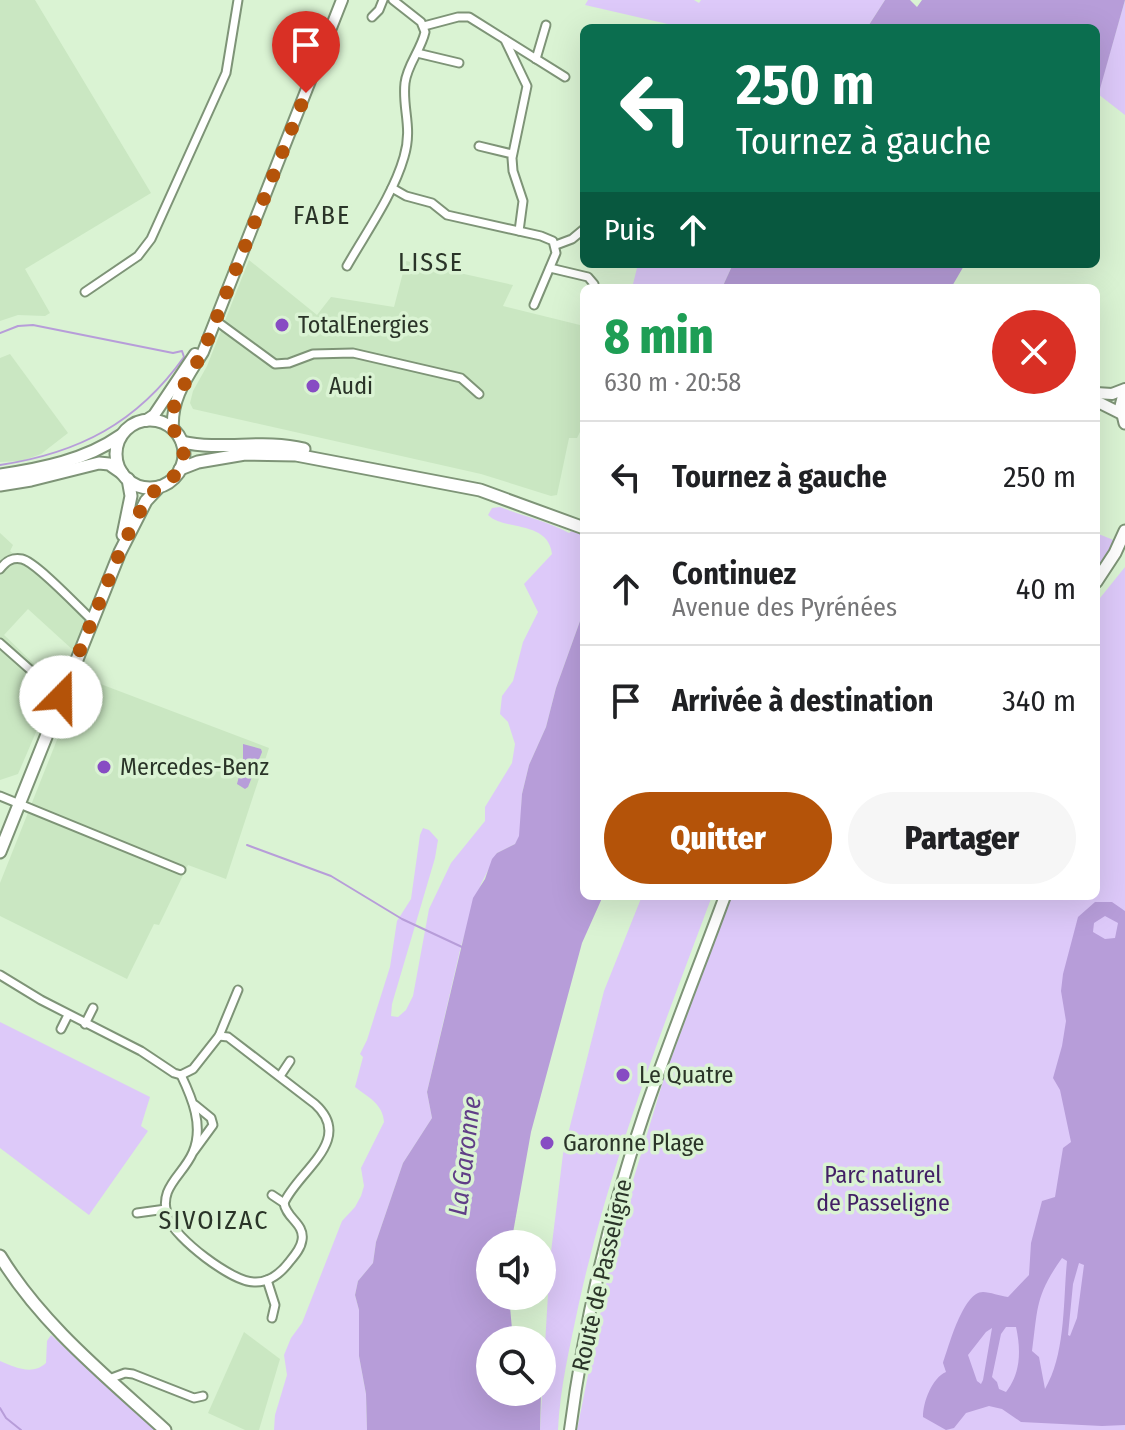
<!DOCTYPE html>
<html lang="fr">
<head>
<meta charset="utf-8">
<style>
  :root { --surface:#fff; --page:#f6f6f6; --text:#202124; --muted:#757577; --line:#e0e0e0; --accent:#b45309 }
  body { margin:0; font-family:"Fira Sans Condensed",sans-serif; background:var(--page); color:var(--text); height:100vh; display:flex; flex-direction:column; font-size:30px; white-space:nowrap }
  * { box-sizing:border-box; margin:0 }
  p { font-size:26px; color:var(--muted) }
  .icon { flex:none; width:44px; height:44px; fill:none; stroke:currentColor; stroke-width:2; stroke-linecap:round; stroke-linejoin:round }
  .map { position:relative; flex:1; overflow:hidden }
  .details { position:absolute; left:580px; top:284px; width:520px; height:616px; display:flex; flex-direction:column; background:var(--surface); border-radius:12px; box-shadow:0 8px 32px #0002 }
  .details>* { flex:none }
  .guide { position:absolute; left:580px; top:24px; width:520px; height:244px; border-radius:12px; box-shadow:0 8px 32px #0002; background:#0b6e4f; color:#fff; overflow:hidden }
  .fabs { position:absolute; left:476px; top:1230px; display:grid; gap:16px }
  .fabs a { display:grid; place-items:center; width:80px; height:80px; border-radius:50%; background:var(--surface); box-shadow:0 8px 32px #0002; font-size:40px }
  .pin { position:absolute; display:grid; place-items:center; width:68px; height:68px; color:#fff; margin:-82px -34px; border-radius:50% 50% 50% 0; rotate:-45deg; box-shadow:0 0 8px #0007 }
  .pin .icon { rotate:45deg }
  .me { position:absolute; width:88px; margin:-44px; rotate:22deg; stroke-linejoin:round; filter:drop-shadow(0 0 6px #0008) }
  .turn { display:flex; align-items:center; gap:28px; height:168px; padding:0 24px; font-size:36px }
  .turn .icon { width:104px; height:104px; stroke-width:2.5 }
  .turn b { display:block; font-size:56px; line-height:68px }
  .then { display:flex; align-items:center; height:76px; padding:0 24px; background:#0003; gap:16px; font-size:30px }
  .round { display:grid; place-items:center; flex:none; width:84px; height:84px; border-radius:42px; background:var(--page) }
  .head { display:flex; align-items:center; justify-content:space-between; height:136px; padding:0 24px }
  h1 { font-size:48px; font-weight:800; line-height:60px; color:#1e9e55 }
  .cta { display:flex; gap:16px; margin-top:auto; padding:16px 24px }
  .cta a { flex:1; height:92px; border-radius:48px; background:var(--accent); color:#fff; font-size:32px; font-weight:800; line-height:92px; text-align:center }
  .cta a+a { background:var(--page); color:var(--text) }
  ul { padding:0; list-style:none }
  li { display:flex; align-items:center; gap:24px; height:112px; padding:0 24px; border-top:2px solid var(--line) }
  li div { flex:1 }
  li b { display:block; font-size:30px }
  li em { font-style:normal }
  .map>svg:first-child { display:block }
</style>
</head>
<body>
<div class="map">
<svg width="1125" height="1430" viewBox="0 0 1125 1430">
  <rect width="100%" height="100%" fill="#daf3d3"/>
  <g fill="#cae7c2">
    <polygon points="0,0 35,0 151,193 25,269 50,313 45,316 18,315 0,321"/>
    <polygon points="249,260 317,315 331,297 394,307 406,261 513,285 503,306 584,326 584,424 577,438 569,438 557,495 551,496 481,474 193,409 190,403 193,391 207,366"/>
    <polygon points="10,354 68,433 41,454 22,461 0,462 0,358"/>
    <polygon points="0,533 13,545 10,551 87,620 73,650 28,609 4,635 53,682 49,702 18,774 0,780"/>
    <polygon points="82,677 269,748 226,879 188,865 159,925 154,924 127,979 0,916 0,883"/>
    <polygon points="244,1332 280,1359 259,1430 245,1430 208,1413"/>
  </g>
  <g fill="#ddc9f9">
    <polygon points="588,0 694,0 699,3 701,0 885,0 867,28 685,28 585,5"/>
    <polygon points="1125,0 1125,115 1098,94"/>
    <polygon points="638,264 733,264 722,288 632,288"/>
    <path d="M500,507C523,516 547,521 569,533L584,520V610L556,688L546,727L529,765L522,794L520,836L515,844L497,853L481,884L461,946L427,1092L432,1118L403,1163L376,1242L373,1263L358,1281L355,1295L359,1310V1356L366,1394L367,1430H274L275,1415L287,1375L284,1355L291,1338L302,1323L342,1221L355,1207L361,1196L364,1186L361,1168L384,1122C383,1104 368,1097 355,1087L363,1057L360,1054L367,1040L390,967L397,921L411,899L420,835L423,828L429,830L438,840L435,858L392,1004L391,1016L398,1017L406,1010L413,996L429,909L451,863L485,821V807L512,763L515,744L508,722L500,714L502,696L513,681L523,642L538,612L524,584L552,554C548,520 504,531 488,515L492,508Z"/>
    <polygon points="1096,533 1116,541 1096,570"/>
    <polygon points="1125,567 1125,1430 577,1430 615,1240 664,1078 731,896 1096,896 1096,603"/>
    <path d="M642,896H712C662,1030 610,1163 579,1303C570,1346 560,1387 558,1430H540L550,1260L563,1154L604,991Z"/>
    <polygon points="0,1022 150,1097 141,1126 148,1131 89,1215 0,1148"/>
    <path d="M51,1335L155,1430H0V1361C15,1367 32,1376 46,1363L47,1341Z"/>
  </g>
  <g fill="#b79dd9" fill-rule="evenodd">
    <polygon points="885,0 910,0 917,7 922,0 1125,0 1096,103 1096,28 867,28"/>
    <polygon points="733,264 965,264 951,288 722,288"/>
    <polygon points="584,610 584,896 603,896 582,943 531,1132 511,1244 490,1244 490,1296 509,1296 513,1340 490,1340 490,1392 541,1392 540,1430 367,1430 366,1394 359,1356 359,1310 355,1295 358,1281 373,1263 376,1242 403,1163 432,1118 427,1092 473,898 485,879 492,859 497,853 515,844 519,836 522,794 529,765 546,727 556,688"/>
    <polygon points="243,744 261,749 262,752 248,787 245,789 237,784 243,761"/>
    <path d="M1095,902H1112L1125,911V1425L1102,1426L1021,1422L1002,1409L989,1406L966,1413L954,1428L946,1430L923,1417C923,1402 932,1378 946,1372L943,1363C949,1346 963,1292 983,1292C990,1292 1000,1296 1008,1297L1029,1275L1031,1243L1042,1201L1055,1197L1063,1148L1071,1142L1060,1090L1053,1078L1062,1046L1066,1021L1061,991L1063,974L1078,917ZM1105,916L1118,923L1115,938L1105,939L1093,932L1094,923ZM1062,1258L1067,1261C1063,1301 1066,1353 1045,1389L1039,1357L1032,1351C1038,1308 1035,1296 1062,1258ZM1079,1263L1084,1265L1077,1318L1070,1336L1068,1335L1073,1284ZM1006,1327H1016C1021,1350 1021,1373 1006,1392L999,1389L997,1382L992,1377L1001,1334ZM992,1328L983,1380L981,1384L977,1381L968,1355L986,1332Z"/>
  </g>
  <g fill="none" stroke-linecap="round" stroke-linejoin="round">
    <g stroke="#b79dd9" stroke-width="2">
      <path d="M0,333L18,326L33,325L173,353L182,351L184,357C137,423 79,453 0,465"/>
      <polyline points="247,845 331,876 402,919 462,947"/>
      <polyline points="0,1408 6,1418 21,1430"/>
    </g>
    <defs>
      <g id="street">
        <polyline points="372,17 379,10 383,0"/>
        <polyline points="424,26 458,17 469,17 565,77"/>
        <polyline points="505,40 527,86 512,158 513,171 523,201 519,231"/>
        <polyline points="417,53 459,63"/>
        <polyline points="536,59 546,25"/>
        <polyline points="479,146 512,154"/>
        <polyline points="392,188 406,196 432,203 447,215 541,236 553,241 556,253 534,305"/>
        <polyline points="556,245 572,239 584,229"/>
        <path d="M347,266C367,231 393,195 404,157C413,127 402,109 405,83C407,65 421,50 425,32L421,22L393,0"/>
        <polyline points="550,268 588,277 594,284"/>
        <polyline points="85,292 138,256 151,239 226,73 238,0"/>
        <polyline points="215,320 275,364 289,363 313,354 353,353 461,378 479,394"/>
        <path d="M0,569C6,561 12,557 22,559C36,562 79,608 92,620"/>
        <polyline points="0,643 61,697"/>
        <polyline points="0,796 181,870"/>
        <polyline points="0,975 41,1000 141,1051 174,1073 181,1075 193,1069 219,1036 238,990"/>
        <polyline points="85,1024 93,1008"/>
        <polyline points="61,1029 68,1015"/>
        <path d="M181,1075C192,1098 204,1126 193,1152C183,1176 157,1187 168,1218C175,1238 232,1282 254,1282C270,1283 281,1273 290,1261C295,1255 301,1248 302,1240C305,1224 286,1218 284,1203C298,1171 355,1140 315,1104L228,1037L219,1036"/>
        <polyline points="280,1076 290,1061"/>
        <polyline points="194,1151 213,1125 211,1118 195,1105"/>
        <polyline points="272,1195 284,1203"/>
        <polyline points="137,1213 166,1209"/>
        <polyline points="267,1280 275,1305 272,1318"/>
        <polyline points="109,1379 125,1373 133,1374 194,1398 203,1396"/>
      </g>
      <g id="secondary">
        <polyline points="1096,393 1112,394 1125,389"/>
        <polyline points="1096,401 1122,414"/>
        <polyline points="145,421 154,415 195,354"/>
        <path d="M173,429C171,398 187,378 203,352L342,0"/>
        <path d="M570,1430C584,1323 609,1216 644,1114C669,1041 698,969 725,896"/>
      </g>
      <g id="primary">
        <polyline points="1125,390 1121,406 1125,423"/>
        <circle cx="150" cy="454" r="34"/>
        <path d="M182,442C222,451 263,439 304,449"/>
        <polyline points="180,469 198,462 245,454 296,455 480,490 584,528"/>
        <path d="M0,475C41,469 86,460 120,436"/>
        <polyline points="0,485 31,480 99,463 109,464 122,473"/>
        <polyline points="123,535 131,496 128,479"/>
        <polyline points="1096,582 1115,553 1125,531"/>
        <polyline points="0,852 120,552 146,501 159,487"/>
        <path d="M0,1256C42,1325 106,1376 165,1430"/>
      </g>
    </defs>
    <use href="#street" stroke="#7e9477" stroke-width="11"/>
    <use href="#secondary" stroke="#7e9477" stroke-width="14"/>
    <use href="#primary" stroke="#7e9477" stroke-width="15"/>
    <use href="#street" stroke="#fff" stroke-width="7"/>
    <use href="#secondary" stroke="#fff" stroke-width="10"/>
    <use href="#primary" stroke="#fff" stroke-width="11"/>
  </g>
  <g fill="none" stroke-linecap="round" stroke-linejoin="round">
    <polyline stroke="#b45309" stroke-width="14" stroke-dasharray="0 25.2" points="61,697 120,552 135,520 151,493 168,483 180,469 184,451 182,442 173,429 172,415 176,399 203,352 306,93"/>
  </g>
  <g fill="#874cc3" stroke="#daf3d3" stroke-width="3">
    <circle cx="282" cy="325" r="8"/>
    <circle cx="313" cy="386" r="8"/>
    <circle cx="104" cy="767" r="8"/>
    <circle cx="623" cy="1075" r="8"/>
    <circle cx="547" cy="1143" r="8"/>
  </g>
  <g text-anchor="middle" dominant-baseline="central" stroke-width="7" stroke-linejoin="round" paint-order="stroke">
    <g font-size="24" fill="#2a3428" stroke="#daf3d3" text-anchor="start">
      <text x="298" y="325">TotalEnergies</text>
      <text x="329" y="386">Audi</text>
      <text x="120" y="767">Mercedes-Benz</text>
      <text x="639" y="1075">Le Quatre</text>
      <text x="563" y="1143">Garonne Plage</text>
    </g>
    <g font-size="24" fill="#421f65" stroke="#daf3d3">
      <text x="883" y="1175">Parc naturel<tspan x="883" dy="28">de Passeligne</tspan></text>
    </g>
    <g font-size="24" fill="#2a3428" stroke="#daf3d3">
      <text transform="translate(602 1275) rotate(-77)">Route de Passeligne</text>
    </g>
    <g font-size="26" letter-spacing="2" fill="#2a3428" stroke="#daf3d3">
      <text x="322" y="215">FABE</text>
      <text x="431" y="262">LISSE</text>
      <text x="214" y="1220">SIVOIZAC</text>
    </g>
    <g font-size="26" font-style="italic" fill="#603e87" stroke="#daf3d3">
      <text transform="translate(465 1156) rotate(-83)">La Garonne</text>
    </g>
  </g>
</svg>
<div class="fabs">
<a><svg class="icon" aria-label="sound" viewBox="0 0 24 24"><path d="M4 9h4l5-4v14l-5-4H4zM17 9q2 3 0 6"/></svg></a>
<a><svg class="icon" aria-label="search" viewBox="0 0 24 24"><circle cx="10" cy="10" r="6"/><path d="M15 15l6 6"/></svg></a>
</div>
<div class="pin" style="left:306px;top:93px;background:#d93025"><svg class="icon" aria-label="arrive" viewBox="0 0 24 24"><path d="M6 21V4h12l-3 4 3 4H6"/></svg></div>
<svg class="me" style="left:61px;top:697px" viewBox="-20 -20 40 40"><circle r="19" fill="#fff"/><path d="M0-13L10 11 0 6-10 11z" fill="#b45309"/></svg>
<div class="guide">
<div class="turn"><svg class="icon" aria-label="left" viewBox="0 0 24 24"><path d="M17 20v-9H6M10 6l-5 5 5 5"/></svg><div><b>250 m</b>Tournez à gauche</div></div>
<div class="then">Puis<svg class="icon" aria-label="ahead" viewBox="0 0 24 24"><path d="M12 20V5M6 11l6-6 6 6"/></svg></div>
</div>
<section class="details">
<div class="head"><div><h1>8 min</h1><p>630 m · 20:58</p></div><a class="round" style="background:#d93025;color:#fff"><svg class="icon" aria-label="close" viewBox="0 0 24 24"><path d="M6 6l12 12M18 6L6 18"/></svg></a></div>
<ul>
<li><svg class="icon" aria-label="left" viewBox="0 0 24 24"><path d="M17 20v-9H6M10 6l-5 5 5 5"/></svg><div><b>Tournez à gauche</b></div><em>250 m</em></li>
<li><svg class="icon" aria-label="ahead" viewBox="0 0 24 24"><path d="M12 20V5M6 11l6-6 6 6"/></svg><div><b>Continuez</b><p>Avenue des Pyrénées</p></div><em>40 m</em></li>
<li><svg class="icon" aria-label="arrive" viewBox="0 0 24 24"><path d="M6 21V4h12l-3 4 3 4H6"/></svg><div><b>Arrivée à destination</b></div><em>340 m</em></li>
</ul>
<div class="cta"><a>Quitter</a><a>Partager</a></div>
</section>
</div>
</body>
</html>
